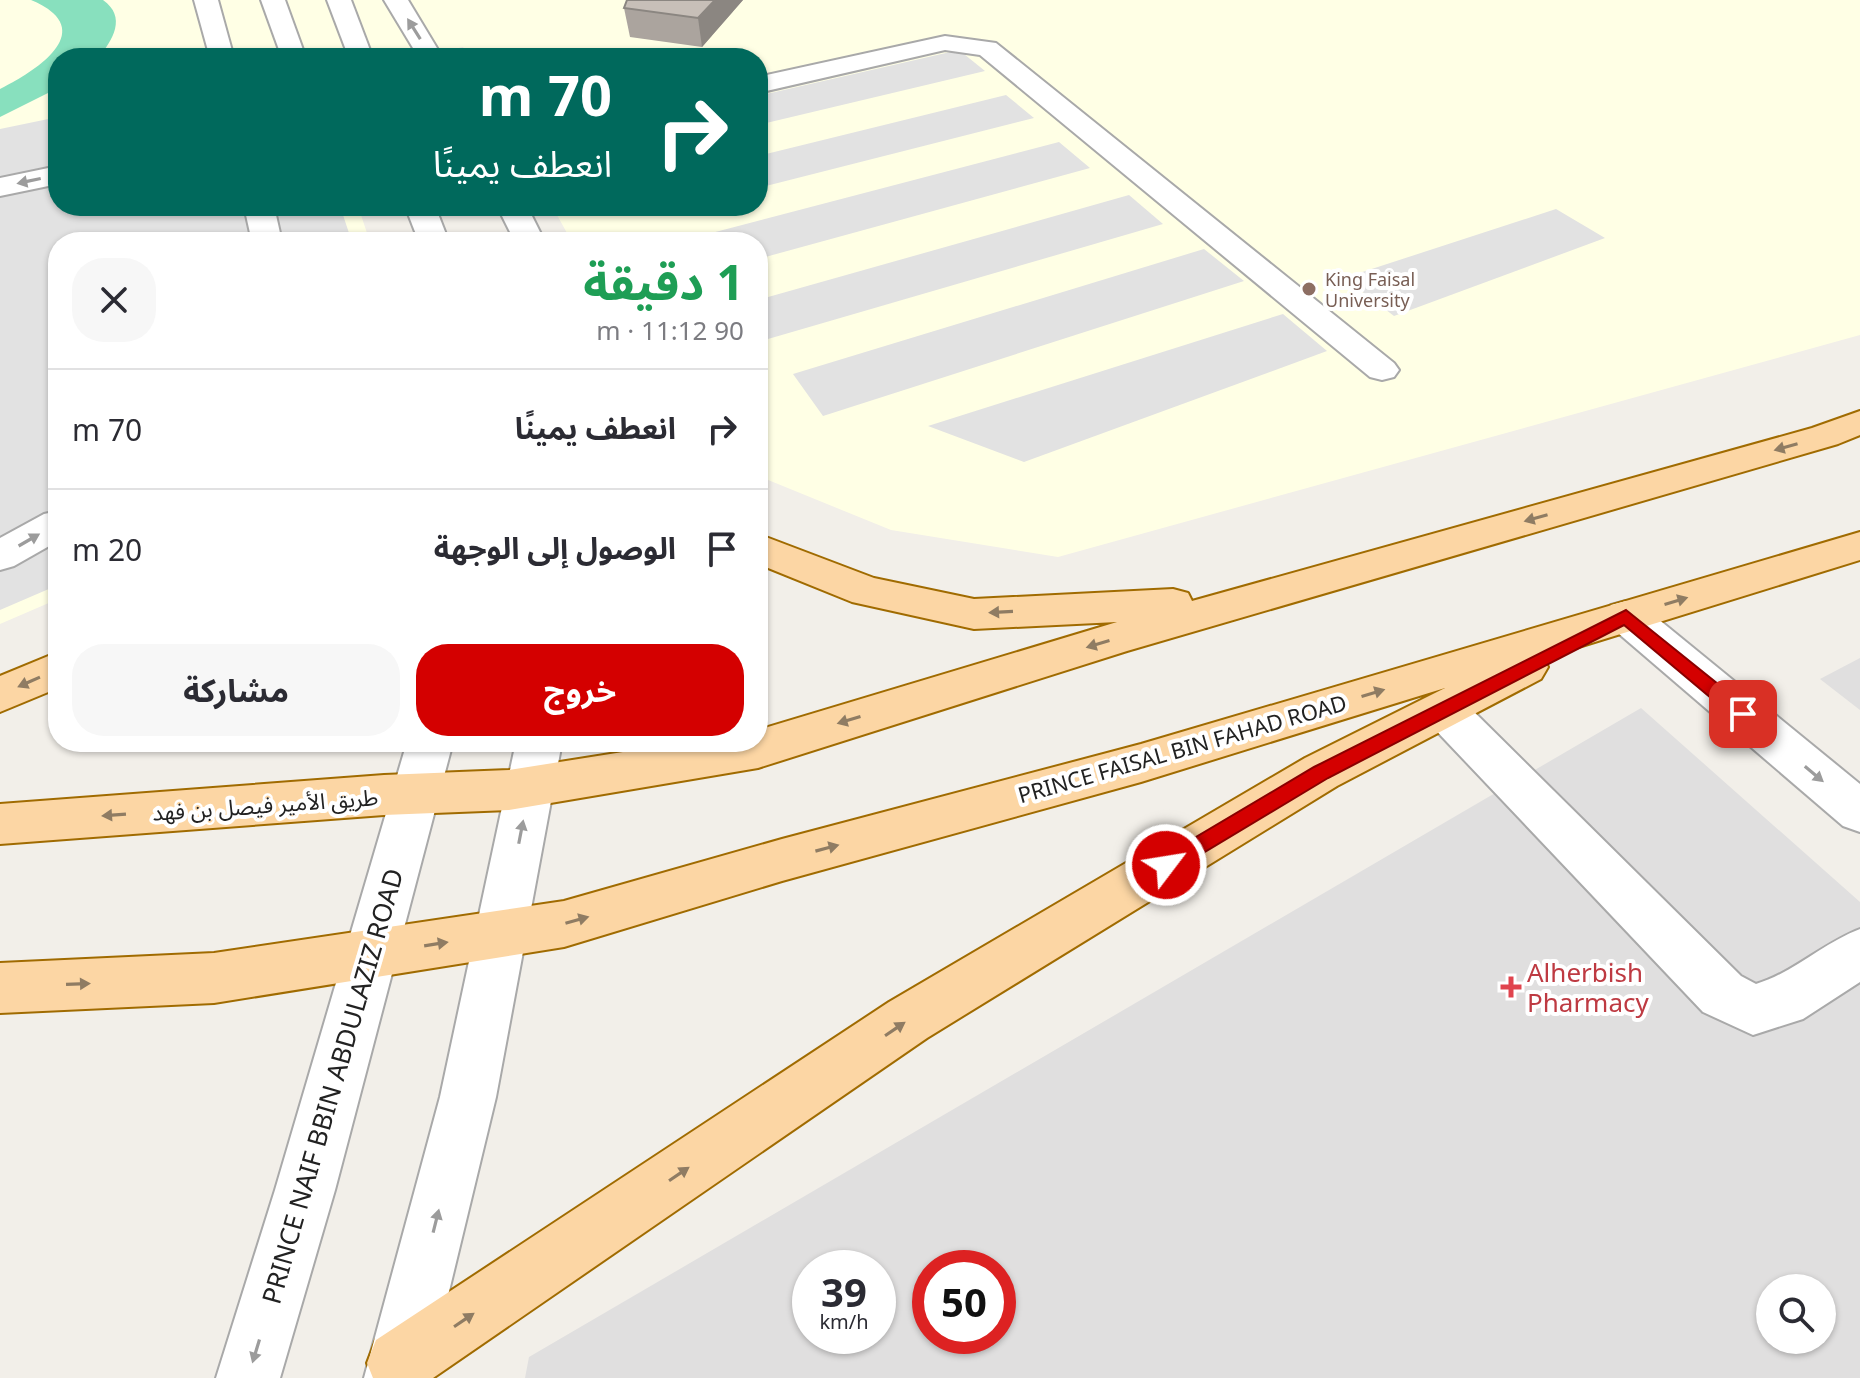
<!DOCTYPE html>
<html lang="ar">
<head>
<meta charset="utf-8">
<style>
  :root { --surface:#fff; --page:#f7f7f7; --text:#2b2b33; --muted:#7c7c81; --line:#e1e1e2; --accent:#d40000 }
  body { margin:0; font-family:"Noto Sans","Noto Sans Arabic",sans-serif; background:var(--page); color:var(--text); direction:rtl; height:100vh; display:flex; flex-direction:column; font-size:30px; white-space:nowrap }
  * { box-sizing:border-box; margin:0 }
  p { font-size:26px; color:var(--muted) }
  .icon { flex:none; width:44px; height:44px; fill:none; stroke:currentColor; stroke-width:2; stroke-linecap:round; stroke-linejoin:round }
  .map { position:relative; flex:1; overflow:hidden; direction:ltr }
  .drawer { position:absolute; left:48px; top:232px; width:720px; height:520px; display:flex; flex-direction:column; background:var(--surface); border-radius:32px; box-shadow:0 2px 6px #0004; direction:rtl }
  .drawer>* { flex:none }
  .top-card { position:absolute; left:48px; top:48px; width:720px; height:168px; border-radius:32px; box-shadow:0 2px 6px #0004; direction:rtl; background:#00695c; color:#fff; overflow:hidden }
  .buttons { position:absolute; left:1756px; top:1274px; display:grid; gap:16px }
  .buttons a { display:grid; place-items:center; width:80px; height:80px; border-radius:50%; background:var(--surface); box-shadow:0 2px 6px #0004; font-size:40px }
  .speed { position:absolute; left:792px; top:1250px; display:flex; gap:16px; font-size:40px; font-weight:700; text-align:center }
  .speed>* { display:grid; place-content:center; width:104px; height:104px; border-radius:50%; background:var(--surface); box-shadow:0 2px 6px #0004; line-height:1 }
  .speed small { font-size:20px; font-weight:400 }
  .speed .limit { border:12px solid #d22; background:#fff; color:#111 }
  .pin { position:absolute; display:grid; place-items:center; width:68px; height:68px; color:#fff; margin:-34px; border-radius:16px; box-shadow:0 4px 12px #0006 }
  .me { position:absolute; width:88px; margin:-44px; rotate:59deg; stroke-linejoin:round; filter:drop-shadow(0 0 6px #0008) }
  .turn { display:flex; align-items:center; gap:28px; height:168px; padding:0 24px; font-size:36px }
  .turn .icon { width:104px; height:104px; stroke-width:2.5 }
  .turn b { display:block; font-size:56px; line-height:68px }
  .round { display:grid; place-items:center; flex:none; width:84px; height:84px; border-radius:32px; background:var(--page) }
  .headline { display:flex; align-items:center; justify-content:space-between; height:136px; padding:0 24px }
  h1 { font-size:48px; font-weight:700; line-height:60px; color:#1e9e55 }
  .primary-button { display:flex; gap:16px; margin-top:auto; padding:16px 24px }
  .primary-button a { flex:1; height:92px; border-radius:32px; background:var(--accent); color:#fff; font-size:32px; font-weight:700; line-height:92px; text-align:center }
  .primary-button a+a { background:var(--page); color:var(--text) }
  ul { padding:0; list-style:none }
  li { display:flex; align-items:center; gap:24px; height:120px; padding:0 24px; border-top:2px solid var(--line) }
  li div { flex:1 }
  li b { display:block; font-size:30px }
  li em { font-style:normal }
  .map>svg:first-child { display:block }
</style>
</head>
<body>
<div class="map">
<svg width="1860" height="1378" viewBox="0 0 1860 1378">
  <rect width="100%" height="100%" fill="#f2efe9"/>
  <g fill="#e0dfdf" fill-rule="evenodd">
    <polygon points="1860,658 1860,710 1820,679"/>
    <path d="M1641,708L1860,902V1378H525L529,1357ZM810,1268H878V1336H810ZM930,1268H998V1336H930ZM1770,1288H1822V1340H1770Z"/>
  </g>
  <polygon fill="#ffffe5" points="0,0 1860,0 1860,335 1058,557 891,530 758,476 758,242 572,242 552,206 758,206 758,58 470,58 463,47 411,58 58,58 58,206 358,206 370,242 58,242 58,599 0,624"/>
  <path fill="#88e0be" d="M31,0H103C127,17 113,40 98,58H58V88L0,117V89C22,78 86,43 53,13C46,7 39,3 31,0Z"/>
  <g fill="#e2e2e2">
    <polygon points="959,50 985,71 758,125 758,96"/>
    <polygon points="1006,95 1034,118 758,188 758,156"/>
    <polygon points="58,117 58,206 340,206 352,242 58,242 58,585 0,610 0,129"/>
    <polygon points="1059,142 1090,168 758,259 758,242 681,241"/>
    <polygon points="1129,195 1163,224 758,342 758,300"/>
    <polygon points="1556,209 1605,238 1394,316 1344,278"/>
    <polygon points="1204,249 1244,281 823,416 793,374"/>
    <polygon points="1283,314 1327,351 1024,462 928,426"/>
  </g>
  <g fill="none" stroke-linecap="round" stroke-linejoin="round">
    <defs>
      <g id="minor">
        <polygon points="194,0 218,0 234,58 210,58"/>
        <polygon points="261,0 285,0 306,58 282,58"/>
        <polygon points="327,0 351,0 373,58 349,58"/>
        <polygon points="384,0 408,0 443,58 419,58"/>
        <polygon points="945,36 996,43 1394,363 1399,370 1394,377 1382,380 1370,377 980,55 945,50 758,93 758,77"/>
        <polygon points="58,166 58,184 0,196 0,178"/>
        <polygon points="244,206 274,206 282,242 252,242"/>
        <polygon points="405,206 435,206 449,242 419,242"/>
        <polygon points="497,206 527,206 545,242 515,242"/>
        <polygon points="58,511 58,541 14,566 0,570 0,538 44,514"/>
        <polygon points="1626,601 1641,605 1860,784 1860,832 1843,826 1611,627 1605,616 1611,605"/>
        <path d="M1444,692L1460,698L1741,976L1756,984C1793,973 1823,943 1860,929V982L1803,1019L1753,1035L1703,1012L1428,722L1422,710L1428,698Z"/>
        <polygon points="407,742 453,742 335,1190 280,1378 216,1378 275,1190"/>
        <polygon points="516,742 562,742 496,1097 428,1378 364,1378 440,1097"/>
      </g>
      <g id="major">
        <polygon points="1860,411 1860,435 1838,444 1127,651 758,768 509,810 384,815 0,844 0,804 384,775 509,770 686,742 758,742 758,730 1117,622 974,629 852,602 758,564 758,534 874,578 974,599 1173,589 1188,593 1192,601 1812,428"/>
        <polygon points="1860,532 1860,560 1543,658 1548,667 1541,679 1337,786 927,1038 433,1378 373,1378 367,1363 376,1340 889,1002 1305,758 1445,688 1141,782 782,881 564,947 214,1003 0,1013 0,963 214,953 564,901 782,839 1141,744"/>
        <polygon points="58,652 58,688 0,712 0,676"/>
      </g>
    </defs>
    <use href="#minor" stroke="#a9a9a9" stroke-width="4"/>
    <use href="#major" stroke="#a06b00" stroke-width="4"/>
    <use href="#minor" fill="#fff" fill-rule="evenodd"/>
    <use href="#major" fill="#fcd6a4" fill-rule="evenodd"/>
  </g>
  <polygon fill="#aba49e" points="627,0 743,0 702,47 630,37 624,8"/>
  <polygon fill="#8b8681" points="715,0 743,0 702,47 698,18"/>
  <polygon fill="#c7bfb8" stroke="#8b8681" stroke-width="2" points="627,0 715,0 698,18 624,8"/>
  <defs><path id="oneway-solid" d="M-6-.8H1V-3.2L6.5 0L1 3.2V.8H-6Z" transform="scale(2)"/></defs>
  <g fill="#9c9c9c">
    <use href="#oneway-solid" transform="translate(414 29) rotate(-122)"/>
    <use href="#oneway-solid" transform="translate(29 181) rotate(168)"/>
    <use href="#oneway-solid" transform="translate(29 540) rotate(-30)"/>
    <use href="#oneway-solid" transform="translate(1814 774) rotate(40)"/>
    <use href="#oneway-solid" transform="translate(521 832) rotate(-79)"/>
    <use href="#oneway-solid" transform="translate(436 1221) rotate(-76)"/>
    <use href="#oneway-solid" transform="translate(256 1351) rotate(107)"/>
  </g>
  <g fill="#8f7c63">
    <use href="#oneway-solid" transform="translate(1786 447) rotate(164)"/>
    <use href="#oneway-solid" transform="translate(1536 518) rotate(164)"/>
    <use href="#oneway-solid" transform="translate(1676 601) rotate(-17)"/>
    <use href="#oneway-solid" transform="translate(1001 612) rotate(177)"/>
    <use href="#oneway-solid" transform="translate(1098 644) rotate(163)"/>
    <use href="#oneway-solid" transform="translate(29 682) rotate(156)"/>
    <use href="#oneway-solid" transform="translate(1373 693) rotate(-17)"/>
    <use href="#oneway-solid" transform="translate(849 720) rotate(163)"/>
    <use href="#oneway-solid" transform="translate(114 815) rotate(176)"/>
    <use href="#oneway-solid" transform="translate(827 848) rotate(-15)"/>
    <use href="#oneway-solid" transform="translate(577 920) rotate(-16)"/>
    <use href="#oneway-solid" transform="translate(436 944) rotate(-9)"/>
    <use href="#oneway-solid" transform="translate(78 984) rotate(-2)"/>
    <use href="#oneway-solid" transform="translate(895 1029) rotate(-34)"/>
    <use href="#oneway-solid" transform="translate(679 1174) rotate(-34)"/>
    <use href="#oneway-solid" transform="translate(464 1320) rotate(-34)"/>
  </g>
  <polygon fill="#d40000" stroke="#8a0000" stroke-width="2" points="1626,610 1749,709 1752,714 1749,719 1736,719 1624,625 1328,778 1173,871 1166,874 1159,871 1156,865 1159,859 1314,767"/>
  <circle fill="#8d6e63" stroke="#fff" stroke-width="3" cx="1309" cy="289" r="8"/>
  <path fill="#e0444e" stroke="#fff" stroke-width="3" d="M1507 975h8v8h8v8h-8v8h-8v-8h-8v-8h8z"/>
  <g text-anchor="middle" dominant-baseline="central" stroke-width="8" stroke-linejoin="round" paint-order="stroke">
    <g font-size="18" fill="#785e54" stroke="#fff" text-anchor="start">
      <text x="1325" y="279">King Faisal<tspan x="1325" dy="21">University</tspan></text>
    </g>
    <g font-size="22" fill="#222" stroke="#fff">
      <text transform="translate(1182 748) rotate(-16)">PRINCE FAISAL BIN FAHAD ROAD</text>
      <text transform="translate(265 804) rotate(-4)">طريق الأمير فيصل بن فهد</text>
    </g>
    <g font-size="26" fill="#be3a42" stroke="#fff" text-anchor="start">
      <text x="1527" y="972">Alherbish<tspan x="1527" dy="30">Pharmacy</tspan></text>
    </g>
    <g font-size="26" fill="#222" stroke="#fff">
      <text transform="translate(332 1086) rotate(-74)">PRINCE NAIF BBIN ABDULAZIZ ROAD</text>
    </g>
  </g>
</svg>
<div class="buttons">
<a><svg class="icon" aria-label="search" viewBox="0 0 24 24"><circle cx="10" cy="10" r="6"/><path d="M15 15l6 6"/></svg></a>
</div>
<div class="speed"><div>39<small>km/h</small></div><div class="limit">50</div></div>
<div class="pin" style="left:1743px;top:714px;background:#d93025"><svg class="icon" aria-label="arrive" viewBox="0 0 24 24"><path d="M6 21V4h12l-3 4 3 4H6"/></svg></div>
<svg class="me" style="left:1166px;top:865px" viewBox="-20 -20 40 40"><circle r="17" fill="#d40000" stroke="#fff" stroke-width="3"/><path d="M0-11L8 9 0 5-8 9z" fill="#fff"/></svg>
<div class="top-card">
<div class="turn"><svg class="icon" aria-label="right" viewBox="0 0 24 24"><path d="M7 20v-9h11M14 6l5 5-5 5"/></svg><div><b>70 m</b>انعطف يمينًا</div></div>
</div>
<section class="drawer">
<div class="headline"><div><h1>1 دقيقة</h1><p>90 m · 11:12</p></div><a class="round"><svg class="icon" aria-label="close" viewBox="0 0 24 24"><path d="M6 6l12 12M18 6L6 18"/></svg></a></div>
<ul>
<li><svg class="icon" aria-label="right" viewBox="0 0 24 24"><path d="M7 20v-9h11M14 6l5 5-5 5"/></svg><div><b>انعطف يمينًا</b></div><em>70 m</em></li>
<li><svg class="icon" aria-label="arrive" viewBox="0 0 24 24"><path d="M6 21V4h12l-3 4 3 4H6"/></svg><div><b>الوصول إلى الوجهة</b></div><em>20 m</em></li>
</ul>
<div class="primary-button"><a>خروج</a><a>مشاركة</a></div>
</section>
</div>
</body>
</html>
